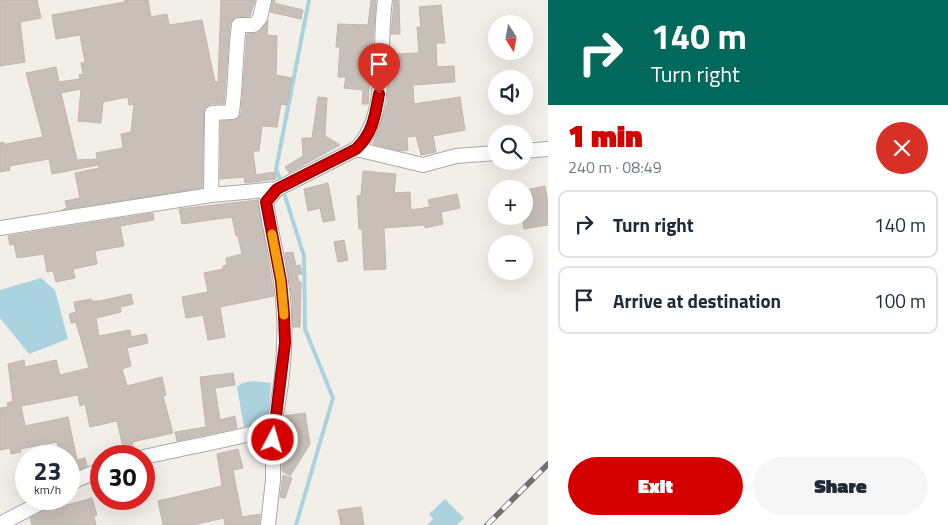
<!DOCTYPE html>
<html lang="en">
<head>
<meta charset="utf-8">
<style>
  :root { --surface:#fff; --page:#f6f6f7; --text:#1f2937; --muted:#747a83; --line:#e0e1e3; --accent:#d40000 }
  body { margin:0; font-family:"Titillium Web",sans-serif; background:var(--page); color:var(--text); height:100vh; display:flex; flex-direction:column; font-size:19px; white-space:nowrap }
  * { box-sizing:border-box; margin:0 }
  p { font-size:16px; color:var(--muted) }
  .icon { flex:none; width:28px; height:28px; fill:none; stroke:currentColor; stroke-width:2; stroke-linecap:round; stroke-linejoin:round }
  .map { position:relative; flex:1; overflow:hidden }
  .details { display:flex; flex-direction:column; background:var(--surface); width:400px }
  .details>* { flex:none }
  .top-card { background:#00695c; color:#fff; overflow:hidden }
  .needle { width:32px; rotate:169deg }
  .controls { position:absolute; left:488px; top:15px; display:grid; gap:10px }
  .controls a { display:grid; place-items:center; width:45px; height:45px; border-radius:50%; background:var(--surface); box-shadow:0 5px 20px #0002; font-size:25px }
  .speed { position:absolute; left:15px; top:445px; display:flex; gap:10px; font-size:25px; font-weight:700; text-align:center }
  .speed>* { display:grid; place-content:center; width:65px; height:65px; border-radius:50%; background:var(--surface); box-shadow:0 5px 20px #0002; line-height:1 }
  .speed small { font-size:12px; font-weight:400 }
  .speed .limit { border:8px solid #d22; background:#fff; color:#111 }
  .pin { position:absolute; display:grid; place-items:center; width:42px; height:42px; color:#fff; margin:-51px -21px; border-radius:50% 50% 50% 0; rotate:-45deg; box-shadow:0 0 5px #0007 }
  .pin .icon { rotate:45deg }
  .me { position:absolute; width:55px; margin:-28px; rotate:6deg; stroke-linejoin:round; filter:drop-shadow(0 0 4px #0008) }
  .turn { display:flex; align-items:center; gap:18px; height:105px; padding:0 20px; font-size:22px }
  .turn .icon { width:65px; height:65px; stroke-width:2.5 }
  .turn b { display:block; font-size:35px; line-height:42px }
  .round { display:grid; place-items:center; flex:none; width:52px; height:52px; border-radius:26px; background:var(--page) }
  .overview { display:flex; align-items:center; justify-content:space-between; height:85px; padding:0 20px }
  h1 { font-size:30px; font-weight:800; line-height:38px; color:var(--accent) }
  .primary-button { display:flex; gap:10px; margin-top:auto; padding:10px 20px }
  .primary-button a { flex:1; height:58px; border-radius:30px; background:var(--accent); color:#fff; font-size:20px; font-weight:800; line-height:58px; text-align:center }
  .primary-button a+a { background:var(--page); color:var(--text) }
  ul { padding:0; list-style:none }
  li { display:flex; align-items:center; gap:15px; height:68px; margin:0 10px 8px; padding:0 10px; border:2px solid var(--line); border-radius:10px }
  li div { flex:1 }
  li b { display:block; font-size:19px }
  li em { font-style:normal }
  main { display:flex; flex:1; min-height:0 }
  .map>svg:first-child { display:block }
</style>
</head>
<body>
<main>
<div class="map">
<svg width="548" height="525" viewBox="0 0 548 525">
  <rect width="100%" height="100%" fill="#f2efe9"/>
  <g fill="#aad3df">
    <polygon points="41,278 55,290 68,339 29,354 0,318 0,290"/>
    <polygon points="252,381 271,383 268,421 244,427 237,387 242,383"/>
    <polygon points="445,499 464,518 457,525 427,525 433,519 429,514"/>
  </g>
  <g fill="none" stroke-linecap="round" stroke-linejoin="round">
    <g stroke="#aad3df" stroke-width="4">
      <polyline points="279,177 276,169 309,0"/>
      <polyline points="285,196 304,256 305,329 333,398 296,525"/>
    </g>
  </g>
  <g fill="#c7bfb8" stroke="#c4b6ab">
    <polygon points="0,0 37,0 41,18 20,22 25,62 0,66"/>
    <polygon points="125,0 148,0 151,17 167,14 169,25 202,20 215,82 218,82 221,0 255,0 250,16 235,17 230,24 224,104 211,104 204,109 202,188 62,210 67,208 65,201 80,198 75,173 99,168 96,153 123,148 121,134 131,132 134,104 129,105 128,97 103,102 101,123 78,121 81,89 61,93 77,160 97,159 98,165 52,174 49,159 9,166 10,170 0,172 0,143 4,142 5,148 6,144 43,137 26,73 56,67 59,82 80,79 79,75 83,74 81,63 85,62 80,35 56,39 52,15 125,2"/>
    <polygon points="273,0 275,0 274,3 303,10 301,19 270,12"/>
    <polygon points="371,0 376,0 368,104 362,104 363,90 344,88 346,77 338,77 340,47 336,47 338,24 368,25"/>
    <polygon points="394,0 399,0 400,34 391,34"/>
    <polygon points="441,5 445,43 436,43 437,67 454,66 455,82 413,85 414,104 460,97 465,130 433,136 436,152 421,155 416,136 407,137 408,150 400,151 373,144 387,105 391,47 391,54 419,53 417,27 421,27 419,7"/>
    <polygon points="268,21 267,35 277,36 276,75 292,78 287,105 281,104 277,127 262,126 259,151 253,151 256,175 275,172 276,179 245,183 244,177 220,179 221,121 236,120 241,113 247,34 258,33"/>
    <polygon points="318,97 327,98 325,136 340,145 289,173 285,167 303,156 302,138 312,138"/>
    <polygon points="363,171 396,174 394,193 410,192 411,210 430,207 428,200 457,194 460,208 441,212 443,224 425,228 425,225 384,228 386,269 364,270 362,229 359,229 357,196 361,195"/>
    <polygon points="328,183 335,220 323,222 320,208 308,211 304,189"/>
    <polygon points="545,186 548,203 548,225 524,229 522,216 524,216 524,209 530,208 526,190"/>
    <polygon points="258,200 274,296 220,307 225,337 208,340 203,315 186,318 182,297 208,292 204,273 223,269 223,266 227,265 226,258 242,254 238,236 236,236 232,217 182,224 179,209"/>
    <polygon points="153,213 154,220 120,226 124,246 95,251 97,264 73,269 75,278 56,282 53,271 47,272 44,254 17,258 14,244 10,245 8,236"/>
    <polygon points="344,240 348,260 338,262 334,242"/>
    <polygon points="293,252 296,266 300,265 302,274 297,275 299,282 301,282 300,327 293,327 292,299 285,253"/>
    <polygon points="131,294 133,304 120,307 121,312 96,318 99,336 130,330 131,337 146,334 148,343 127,348 131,366 122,369 127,386 162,377 166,395 163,396 173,433 132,442 135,454 125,456 117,421 90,427 85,404 80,406 78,395 21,406 25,426 68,417 77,460 85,458 87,466 69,475 69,456 63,456 62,452 59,452 57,442 20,449 21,452 11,454 10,448 0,450 0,408 8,407 7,403 13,401 8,364 24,360 25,367 56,360 60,375 89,368 76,322 71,323 69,314 76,312 74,302 91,299 92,301 100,301"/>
    <polygon points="233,373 235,385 215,388 220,420 235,416 237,428 177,441 175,432 206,427 200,377"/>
    <polygon points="305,413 310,444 290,476 282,471 282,439 292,437 289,425 282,426 284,416"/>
    <polygon points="238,449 243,468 233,470 242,517 260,514 259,525 225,525 224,518 193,525 163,525 158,501 222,486 217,454"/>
    <polygon points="283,475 292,478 285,498 280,497"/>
    <polygon points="92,498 97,515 94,516 96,525 32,525 30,518 56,503 66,500 67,505"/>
    <polygon points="361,507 364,525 341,525 338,510"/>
  </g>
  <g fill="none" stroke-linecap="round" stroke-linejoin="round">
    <defs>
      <g id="street">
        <polyline points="356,149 423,165 456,156 496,153"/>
        <polyline points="524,151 548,149"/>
        <path d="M277,189L356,149C390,116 378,45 385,0"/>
        <path d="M211,195L212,113L232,112C236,83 235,54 239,25H254L260,18L264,0"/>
        <path d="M0,228L211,195L277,189L266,202C270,229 277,255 281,282C288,331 284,380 273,428C230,440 187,447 144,457"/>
        <polyline points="69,486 78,479 101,470"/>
        <polyline points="0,524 48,499"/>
        <polyline points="268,525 273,480 273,428"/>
      </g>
    </defs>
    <use href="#street" stroke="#a9a9a9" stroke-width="16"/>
    <use href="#street" stroke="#fff" stroke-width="14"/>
    <defs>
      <polyline id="rail" points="487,525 548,464"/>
    </defs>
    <use href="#rail" stroke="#707070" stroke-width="5.5"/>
    <use href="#rail" stroke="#fff" stroke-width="4" stroke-dasharray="11" stroke-linecap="butt"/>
  </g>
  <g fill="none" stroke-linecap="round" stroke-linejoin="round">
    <defs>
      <path id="route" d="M273,440L285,343L284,314L281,281L266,202L277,189L356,149C373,133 375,116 379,94"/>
    </defs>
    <use href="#route" stroke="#8a0000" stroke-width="12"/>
    <use href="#route" stroke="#d40000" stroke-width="9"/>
    <polyline stroke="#f59e0b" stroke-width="9" points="272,234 281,281 284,315"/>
  </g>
</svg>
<div class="controls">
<a><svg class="needle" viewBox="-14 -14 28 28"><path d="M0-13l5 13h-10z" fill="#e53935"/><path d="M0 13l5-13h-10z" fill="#747a83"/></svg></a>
<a><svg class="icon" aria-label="sound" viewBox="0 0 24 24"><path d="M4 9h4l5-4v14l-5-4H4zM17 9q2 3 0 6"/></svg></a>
<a><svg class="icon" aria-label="search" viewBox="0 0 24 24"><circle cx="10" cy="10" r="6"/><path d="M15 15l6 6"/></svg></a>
<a>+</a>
<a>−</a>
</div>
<div class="speed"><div>23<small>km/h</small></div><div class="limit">30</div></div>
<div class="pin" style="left:379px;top:94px;background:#d93025"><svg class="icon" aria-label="arrive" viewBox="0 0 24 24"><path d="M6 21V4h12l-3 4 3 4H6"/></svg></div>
<svg class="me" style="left:273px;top:440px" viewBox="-20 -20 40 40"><circle r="17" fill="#d40000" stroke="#fff" stroke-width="3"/><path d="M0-11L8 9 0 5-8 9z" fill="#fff"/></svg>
</div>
<section class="details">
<div class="top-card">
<div class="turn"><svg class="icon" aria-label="right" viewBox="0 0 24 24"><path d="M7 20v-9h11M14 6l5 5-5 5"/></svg><div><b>140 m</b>Turn right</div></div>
</div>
<div class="overview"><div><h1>1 min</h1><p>240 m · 08:49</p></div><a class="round" style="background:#d93025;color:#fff"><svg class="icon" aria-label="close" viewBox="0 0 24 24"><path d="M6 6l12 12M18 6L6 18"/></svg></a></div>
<ul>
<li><svg class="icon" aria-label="right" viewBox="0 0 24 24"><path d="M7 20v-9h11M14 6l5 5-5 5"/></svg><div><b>Turn right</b></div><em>140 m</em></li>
<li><svg class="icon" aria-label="arrive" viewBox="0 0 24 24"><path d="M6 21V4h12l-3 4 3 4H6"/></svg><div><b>Arrive at destination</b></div><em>100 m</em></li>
</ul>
<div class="primary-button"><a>Exit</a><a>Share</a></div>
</section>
</main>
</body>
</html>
